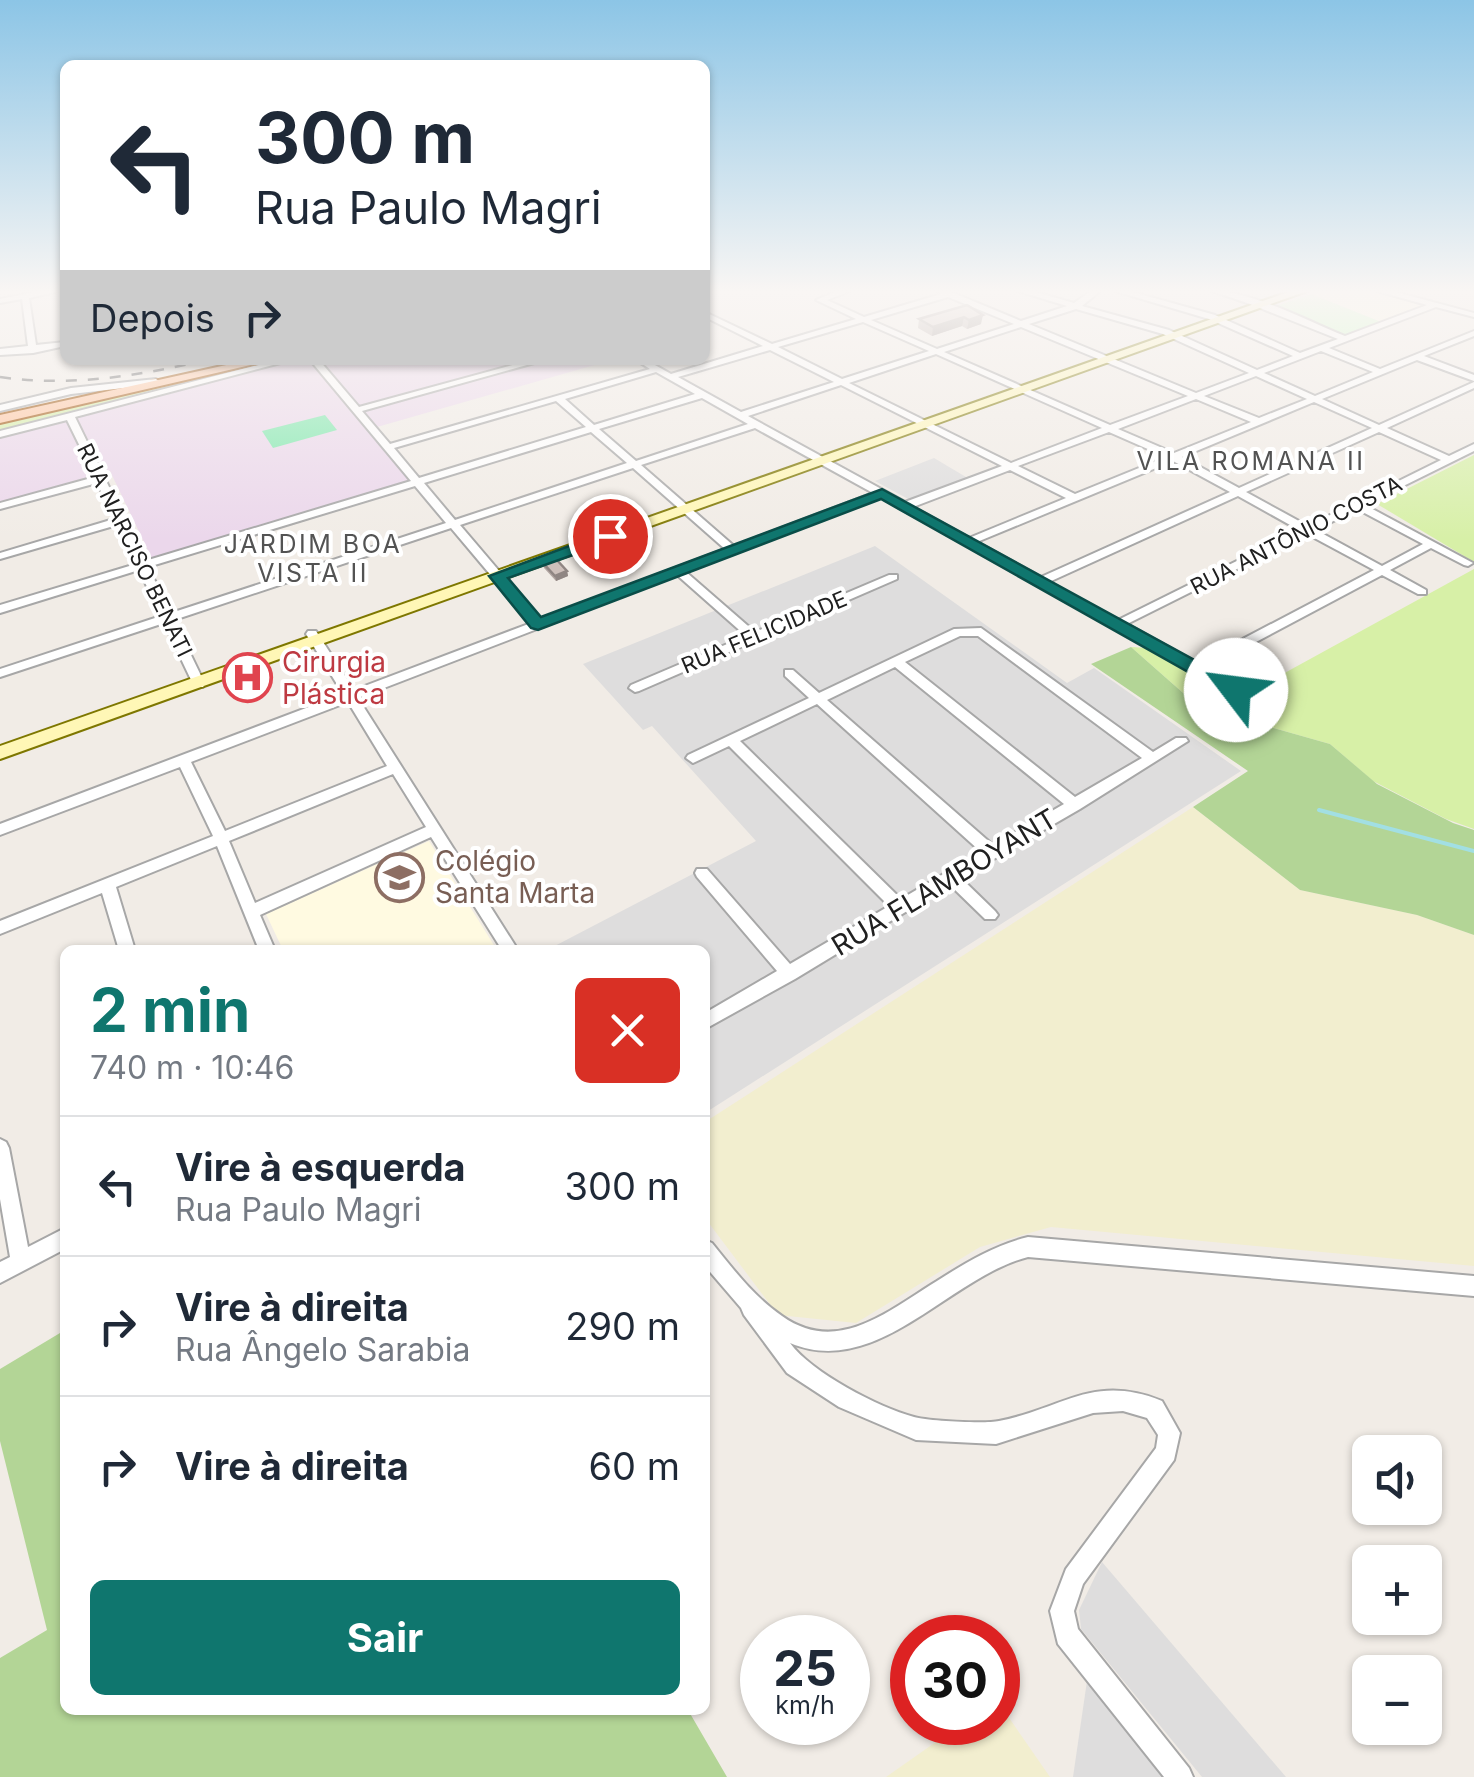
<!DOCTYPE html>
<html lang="pt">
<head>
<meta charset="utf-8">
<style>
  :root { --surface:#fff; --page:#f2f2f3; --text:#1f2937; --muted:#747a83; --line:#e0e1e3; --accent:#0f766e }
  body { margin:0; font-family:Inter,sans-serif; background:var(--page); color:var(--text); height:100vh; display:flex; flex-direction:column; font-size:38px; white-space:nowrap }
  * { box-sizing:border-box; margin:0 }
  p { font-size:32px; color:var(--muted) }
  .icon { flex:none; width:55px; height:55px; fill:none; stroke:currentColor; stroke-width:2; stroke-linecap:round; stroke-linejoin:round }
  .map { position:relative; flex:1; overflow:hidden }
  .details { position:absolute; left:60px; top:945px; width:650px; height:770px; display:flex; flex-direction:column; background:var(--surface); border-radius:15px; box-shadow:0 2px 8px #0004 }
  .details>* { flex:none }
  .top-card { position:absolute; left:60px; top:60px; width:650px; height:305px; border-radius:15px; box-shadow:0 2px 8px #0004; background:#fff; color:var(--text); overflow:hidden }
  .buttons { position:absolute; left:1352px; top:1435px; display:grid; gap:20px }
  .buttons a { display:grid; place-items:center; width:90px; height:90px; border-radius:15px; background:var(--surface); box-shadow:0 2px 8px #0004; font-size:50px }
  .speed { position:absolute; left:740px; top:1615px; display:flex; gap:20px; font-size:50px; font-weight:700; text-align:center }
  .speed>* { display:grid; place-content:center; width:130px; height:130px; border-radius:50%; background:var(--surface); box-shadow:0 2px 8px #0004; line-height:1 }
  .speed small { font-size:25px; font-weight:400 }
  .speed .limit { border:15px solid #d22; background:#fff; color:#111 }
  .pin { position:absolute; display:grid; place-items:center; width:85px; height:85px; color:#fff; margin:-42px; border:5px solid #fff; border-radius:50%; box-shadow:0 2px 10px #0007 }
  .me { position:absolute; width:110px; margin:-55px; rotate:300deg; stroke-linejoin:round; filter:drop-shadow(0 0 8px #0008) }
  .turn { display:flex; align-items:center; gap:35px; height:210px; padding:0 30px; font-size:45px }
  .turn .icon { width:130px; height:130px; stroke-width:2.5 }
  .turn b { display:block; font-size:70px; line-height:85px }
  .then { display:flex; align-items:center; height:95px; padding:0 30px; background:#0003; gap:20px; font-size:38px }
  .round { display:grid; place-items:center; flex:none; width:105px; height:105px; border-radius:15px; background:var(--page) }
  .head { display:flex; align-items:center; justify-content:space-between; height:170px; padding:0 30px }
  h1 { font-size:60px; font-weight:700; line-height:75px; color:var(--accent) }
  .action { display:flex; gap:20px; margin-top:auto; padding:20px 30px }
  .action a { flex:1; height:115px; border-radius:15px; background:var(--accent); color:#fff; font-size:40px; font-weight:700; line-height:115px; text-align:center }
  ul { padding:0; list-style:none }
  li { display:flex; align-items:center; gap:30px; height:140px; padding:0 30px; border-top:2px solid var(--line) }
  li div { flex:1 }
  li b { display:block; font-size:38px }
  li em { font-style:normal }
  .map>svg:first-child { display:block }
</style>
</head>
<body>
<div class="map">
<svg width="1474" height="1777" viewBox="0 0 1474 1777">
  <rect width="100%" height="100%" fill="#f1ece6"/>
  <g fill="#dedddd">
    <polygon points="934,458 971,480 912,501 875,481"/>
    <polygon points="875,546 1067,683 1094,668 1241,771 705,1113 705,950 547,950 756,841 652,726 643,730 583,664"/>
    <polygon points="1102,1562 1286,1777 1202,1777 1081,1629 1079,1610"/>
    <polygon points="1087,1681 1164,1777 1073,1777"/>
  </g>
  <polygon fill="#ebd7eb" points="294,360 612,360 370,429 412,480 152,559 110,471 0,502 0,434"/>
  <g fill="#fffae1">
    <polygon points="1318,291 1368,291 1422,305 1381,322 1311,294"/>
    <polygon points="429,841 497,950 283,950 266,914"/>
  </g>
  <g fill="#f2eecf">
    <polygon points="1193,807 1300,890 1417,915 1474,935 1474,1266 1051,1227 980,1247 856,1323 778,1315 705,1218 705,1122"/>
    <polygon points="998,1702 1050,1777 886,1777 963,1723 998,1722"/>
  </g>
  <g fill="#d7f0a7">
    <polygon points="271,360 294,360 0,432 0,422"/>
    <polygon points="1474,455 1474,562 1377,504"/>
    <polygon points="1474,569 1474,829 1446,819 1373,781 1330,744 1199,707 1131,647 1148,648 1231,696 1252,691"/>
  </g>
  <g fill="#b3d596">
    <polygon points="1131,647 1199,707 1330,744 1377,784 1453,823 1474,830 1474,935 1417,915 1300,890 1193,807 1248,771 1091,664"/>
    <polygon points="65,1330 65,1710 688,1710 727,1777 0,1777 0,1658 47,1630 0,1441 0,1369"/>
  </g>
  <polygon fill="#c5ffbf" points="1311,294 1381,322 1343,336 1273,307"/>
  <polygon fill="#7de8ac" points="325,415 337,430 273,448 262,431"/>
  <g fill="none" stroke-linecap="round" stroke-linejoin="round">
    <polyline stroke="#a2dfe3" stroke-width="4" points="1319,810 1474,851"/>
    <defs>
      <g id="street">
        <polygon points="40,291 59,291 29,298 36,345 65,342 65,346 33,353 0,355 0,349 28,346 22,299 0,303 0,299"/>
        <path d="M837,291H850L827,300L864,317L941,294L937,291H949L1021,321L1067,306L1018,291H1032L1074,303L1091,291H1100L1082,306L1169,330L1257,370L1293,356L1209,319L1115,291H1129L1215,315L1300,353L1338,339L1250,304L1212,291C1252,291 1308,321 1345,336L1427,305L1377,291H1392L1474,313V317L1436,307L1329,348L1380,369L1474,331V336L1424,356L1474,375V381L1417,360L1322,399L1379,425L1474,382V388L1387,428L1449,456L1474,444V451L1365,505L1473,563L1468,566L1464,565L1431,548L1390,570L1426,590V594H1418L1382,575L1207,668L1240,687V693L1236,694L880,497L686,572L755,632L889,575H897V579L639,691L635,692L629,688L631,685L746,636L677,575L358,698L518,950H502L431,837L260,915L275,950H259L217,846L116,887L135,950H119L102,893L0,934V921L213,836L180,767L0,835V824L343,694L306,634L308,631H316L354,690L531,623L451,528L174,620L205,684L203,687H195L193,684L164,623L0,677V669L161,616L139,570L0,613V605L136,564L117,525L0,559V553L114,519L97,483L0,509V503L95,477L67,420L0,437V431L278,360H292L75,417L145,561L411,481L310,360H319L359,407L531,360H545L362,411L390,444L650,369L636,360H646L671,374L763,346L705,317V312L772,344L856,319L816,300ZM948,297L1014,324L937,349L871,320ZM1076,309L1163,334L1249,373L1196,393L1029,324ZM863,322L929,351L842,379L778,347ZM1021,327L1188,396L1110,425L944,352ZM770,350L834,382L741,412L678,377ZM1321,351L1373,372L1315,396L1264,373ZM936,354L1102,428L1011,463L849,383ZM656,372L695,394L594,425L565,399ZM1256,376L1307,399L1259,418L1204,396ZM841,385L1002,466L905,502L748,416ZM702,398L748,424L636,461L599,429ZM1196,399L1251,422L1174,453L1118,429ZM556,401L586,427L419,478L394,448ZM1314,402L1372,428L1239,488L1182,457ZM755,428L873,493L734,546L641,465ZM591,432L627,463L455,520L424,483ZM1109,432L1166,457L1075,494L1018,466ZM1379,432L1441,460L1308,526L1246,492ZM1173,461L1230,492L1041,577L977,542ZM633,468L725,549L540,619L460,525ZM1010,470L1066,498L969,538L913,507ZM415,486L446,523L171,613L148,567ZM1238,496L1299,530L1118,620L1049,582ZM1357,509L1423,544L1382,566L1316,530ZM1307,534L1374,570L1197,663L1127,624ZM348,702L387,766L225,831L191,762ZM393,774L426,827L255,903L229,841Z"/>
        <polygon points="156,379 160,382 159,384 71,394 0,411 0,405 71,388"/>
        <path d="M981,628L1153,752L1176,738H1186L1188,741L1080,809L961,878L995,911L998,915L995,919H985L950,885L795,979L705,1029V1013L777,971L697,877L695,873L697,869H707L790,964L889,906L729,746L693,763L686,758L688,755L809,698L785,676V670H793L819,693L954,629ZM960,636H978L1142,758L1075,797L905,662ZM895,667L1064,804L993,845L827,700ZM817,704L981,852L901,899L740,741Z"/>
        <polygon points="0,1139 6,1142 9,1148 28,1247 65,1228 65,1249 0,1283 0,1262 10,1257 0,1199"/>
        <path d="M1028,1237L1474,1276V1296L1028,1257C949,1277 877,1380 790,1343C812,1373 878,1407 914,1417C928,1421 985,1424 999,1421C1062,1409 1093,1373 1162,1401L1180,1433L1174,1460L1083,1584L1074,1611L1078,1629L1189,1768L1193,1777H1164L1058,1644L1050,1611L1066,1569L1156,1448L1158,1435L1147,1418L1123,1411L1093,1413L996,1444L916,1440L839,1407L787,1373L744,1315L741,1308L705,1266V1240L712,1243C733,1269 754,1297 782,1316C838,1356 889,1310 937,1281C965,1263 995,1245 1028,1237Z"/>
      </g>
      <polygon id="secondary" points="1291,291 1307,291 0,759 0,746"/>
      <polygon id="primary" points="249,360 272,360 0,423 0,415"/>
    </defs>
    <use href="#street" stroke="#a7a7a7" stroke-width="4"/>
    <use href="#secondary" stroke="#7e7700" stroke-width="4"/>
    <use href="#primary" stroke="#9c4e00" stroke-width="4"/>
    <use href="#street" fill="#fff" fill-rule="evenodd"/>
    <use href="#secondary" fill="#fff7b6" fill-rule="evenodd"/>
    <use href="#primary" fill="#ffc49d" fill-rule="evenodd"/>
    <path stroke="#6e6e6e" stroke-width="2.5" stroke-dasharray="11 11" stroke-linecap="butt" d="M0,377C71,387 138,376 207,360"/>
  </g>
  <g fill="#b1a5a1">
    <polygon points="967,305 981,324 967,329 962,326 932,336 918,328 919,319"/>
    <polygon points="543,563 567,571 568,576 556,581 544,568"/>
  </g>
  <g fill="#908683">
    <polygon points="983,315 981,324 967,329 969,320"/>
    <polygon points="964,317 962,326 932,336 933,327"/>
    <polygon points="567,571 568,576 556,581 555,576"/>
  </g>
  <g fill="#cec0bb" stroke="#908683" stroke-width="2.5">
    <polygon points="967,305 983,315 969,320 964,317 933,327 919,319"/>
    <polygon points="556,559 567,571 555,576 543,563"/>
  </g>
  <linearGradient id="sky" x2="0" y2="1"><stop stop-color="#8cc5e6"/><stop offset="0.54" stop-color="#f9f6f4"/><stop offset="1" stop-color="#f9f6f4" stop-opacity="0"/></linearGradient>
  <rect width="1474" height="540" fill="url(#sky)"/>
  <polygon fill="#0f766e" stroke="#0a4d48" stroke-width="2.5" points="882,489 1242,686 1245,690 1242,695 1229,695 881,499 538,630 531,628 489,576 604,533 615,533 615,540 508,578 541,617"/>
  <defs>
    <symbol id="hospital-ring" viewBox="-11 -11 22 22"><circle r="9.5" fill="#fff" stroke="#e0444e" stroke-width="1.5"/><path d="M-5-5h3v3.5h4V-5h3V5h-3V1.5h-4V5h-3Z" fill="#e0444e"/></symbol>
    <symbol id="school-ring" viewBox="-11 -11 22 22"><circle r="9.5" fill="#fff" stroke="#8d6e63" stroke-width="1.5"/><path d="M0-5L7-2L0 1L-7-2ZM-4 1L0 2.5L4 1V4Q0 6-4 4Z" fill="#8d6e63"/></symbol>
  </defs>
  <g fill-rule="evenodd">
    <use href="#hospital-ring" x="220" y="650" width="55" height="55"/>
    <use href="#school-ring" x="372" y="850" width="55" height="55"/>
  </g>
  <g text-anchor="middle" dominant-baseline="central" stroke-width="8" stroke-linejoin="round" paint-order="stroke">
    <g font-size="22" fill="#202020" stroke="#fff">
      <text transform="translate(1296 535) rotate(-27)">RUA ANTÔNIO COSTA</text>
      <text transform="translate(135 550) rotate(64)">RUA NARCISO BENATI</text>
      <text transform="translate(764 632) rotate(-23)">RUA FELICIDADE</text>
    </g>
    <g font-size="25" letter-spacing="2.5" fill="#535353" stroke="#fff">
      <text x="1251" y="461">VILA ROMANA II</text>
      <text x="313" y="544">JARDIM BOA<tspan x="313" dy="29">VISTA II</tspan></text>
    </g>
    <g font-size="28" fill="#be3a42" stroke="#fff" text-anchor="start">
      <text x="282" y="662">Cirurgia<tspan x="282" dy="32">Plástica</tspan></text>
    </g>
    <g font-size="28" fill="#785e54" stroke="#fff" text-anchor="start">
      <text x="435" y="861">Colégio<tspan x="435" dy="32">Santa Marta</tspan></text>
    </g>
    <g font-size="28" fill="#202020" stroke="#fff">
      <text transform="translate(944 882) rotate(-31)">RUA FLAMBOYANT</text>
    </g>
  </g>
</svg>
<div class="buttons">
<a><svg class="icon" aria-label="sound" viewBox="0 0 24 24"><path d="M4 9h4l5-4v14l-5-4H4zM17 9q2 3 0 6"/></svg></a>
<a>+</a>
<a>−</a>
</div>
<div class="speed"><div>25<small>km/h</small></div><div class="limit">30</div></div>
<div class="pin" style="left:610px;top:536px;background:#d93025"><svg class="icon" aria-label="arrive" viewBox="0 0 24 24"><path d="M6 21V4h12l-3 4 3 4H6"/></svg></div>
<svg class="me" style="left:1236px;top:690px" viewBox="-20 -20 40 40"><circle r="19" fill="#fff"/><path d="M0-13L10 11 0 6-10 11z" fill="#0f766e"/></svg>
<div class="top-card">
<div class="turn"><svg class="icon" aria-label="left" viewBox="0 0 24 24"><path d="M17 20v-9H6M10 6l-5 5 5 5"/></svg><div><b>300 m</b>Rua Paulo Magri</div></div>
<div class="then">Depois<svg class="icon" aria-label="right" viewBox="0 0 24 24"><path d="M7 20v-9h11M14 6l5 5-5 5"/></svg></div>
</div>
<section class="details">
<div class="head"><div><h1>2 min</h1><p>740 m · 10:46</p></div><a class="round" style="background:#d93025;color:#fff"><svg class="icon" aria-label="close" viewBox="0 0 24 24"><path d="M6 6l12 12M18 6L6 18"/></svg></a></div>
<ul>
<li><svg class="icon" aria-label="left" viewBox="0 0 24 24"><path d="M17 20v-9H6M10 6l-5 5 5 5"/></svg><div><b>Vire à esquerda</b><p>Rua Paulo Magri</p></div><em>300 m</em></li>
<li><svg class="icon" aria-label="right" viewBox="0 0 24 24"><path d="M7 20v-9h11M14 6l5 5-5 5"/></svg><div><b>Vire à direita</b><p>Rua Ângelo Sarabia</p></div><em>290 m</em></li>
<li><svg class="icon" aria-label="right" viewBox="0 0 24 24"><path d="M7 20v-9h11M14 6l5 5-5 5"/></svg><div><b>Vire à direita</b></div><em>60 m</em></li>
</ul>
<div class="action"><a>Sair</a></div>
</section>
</div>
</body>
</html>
